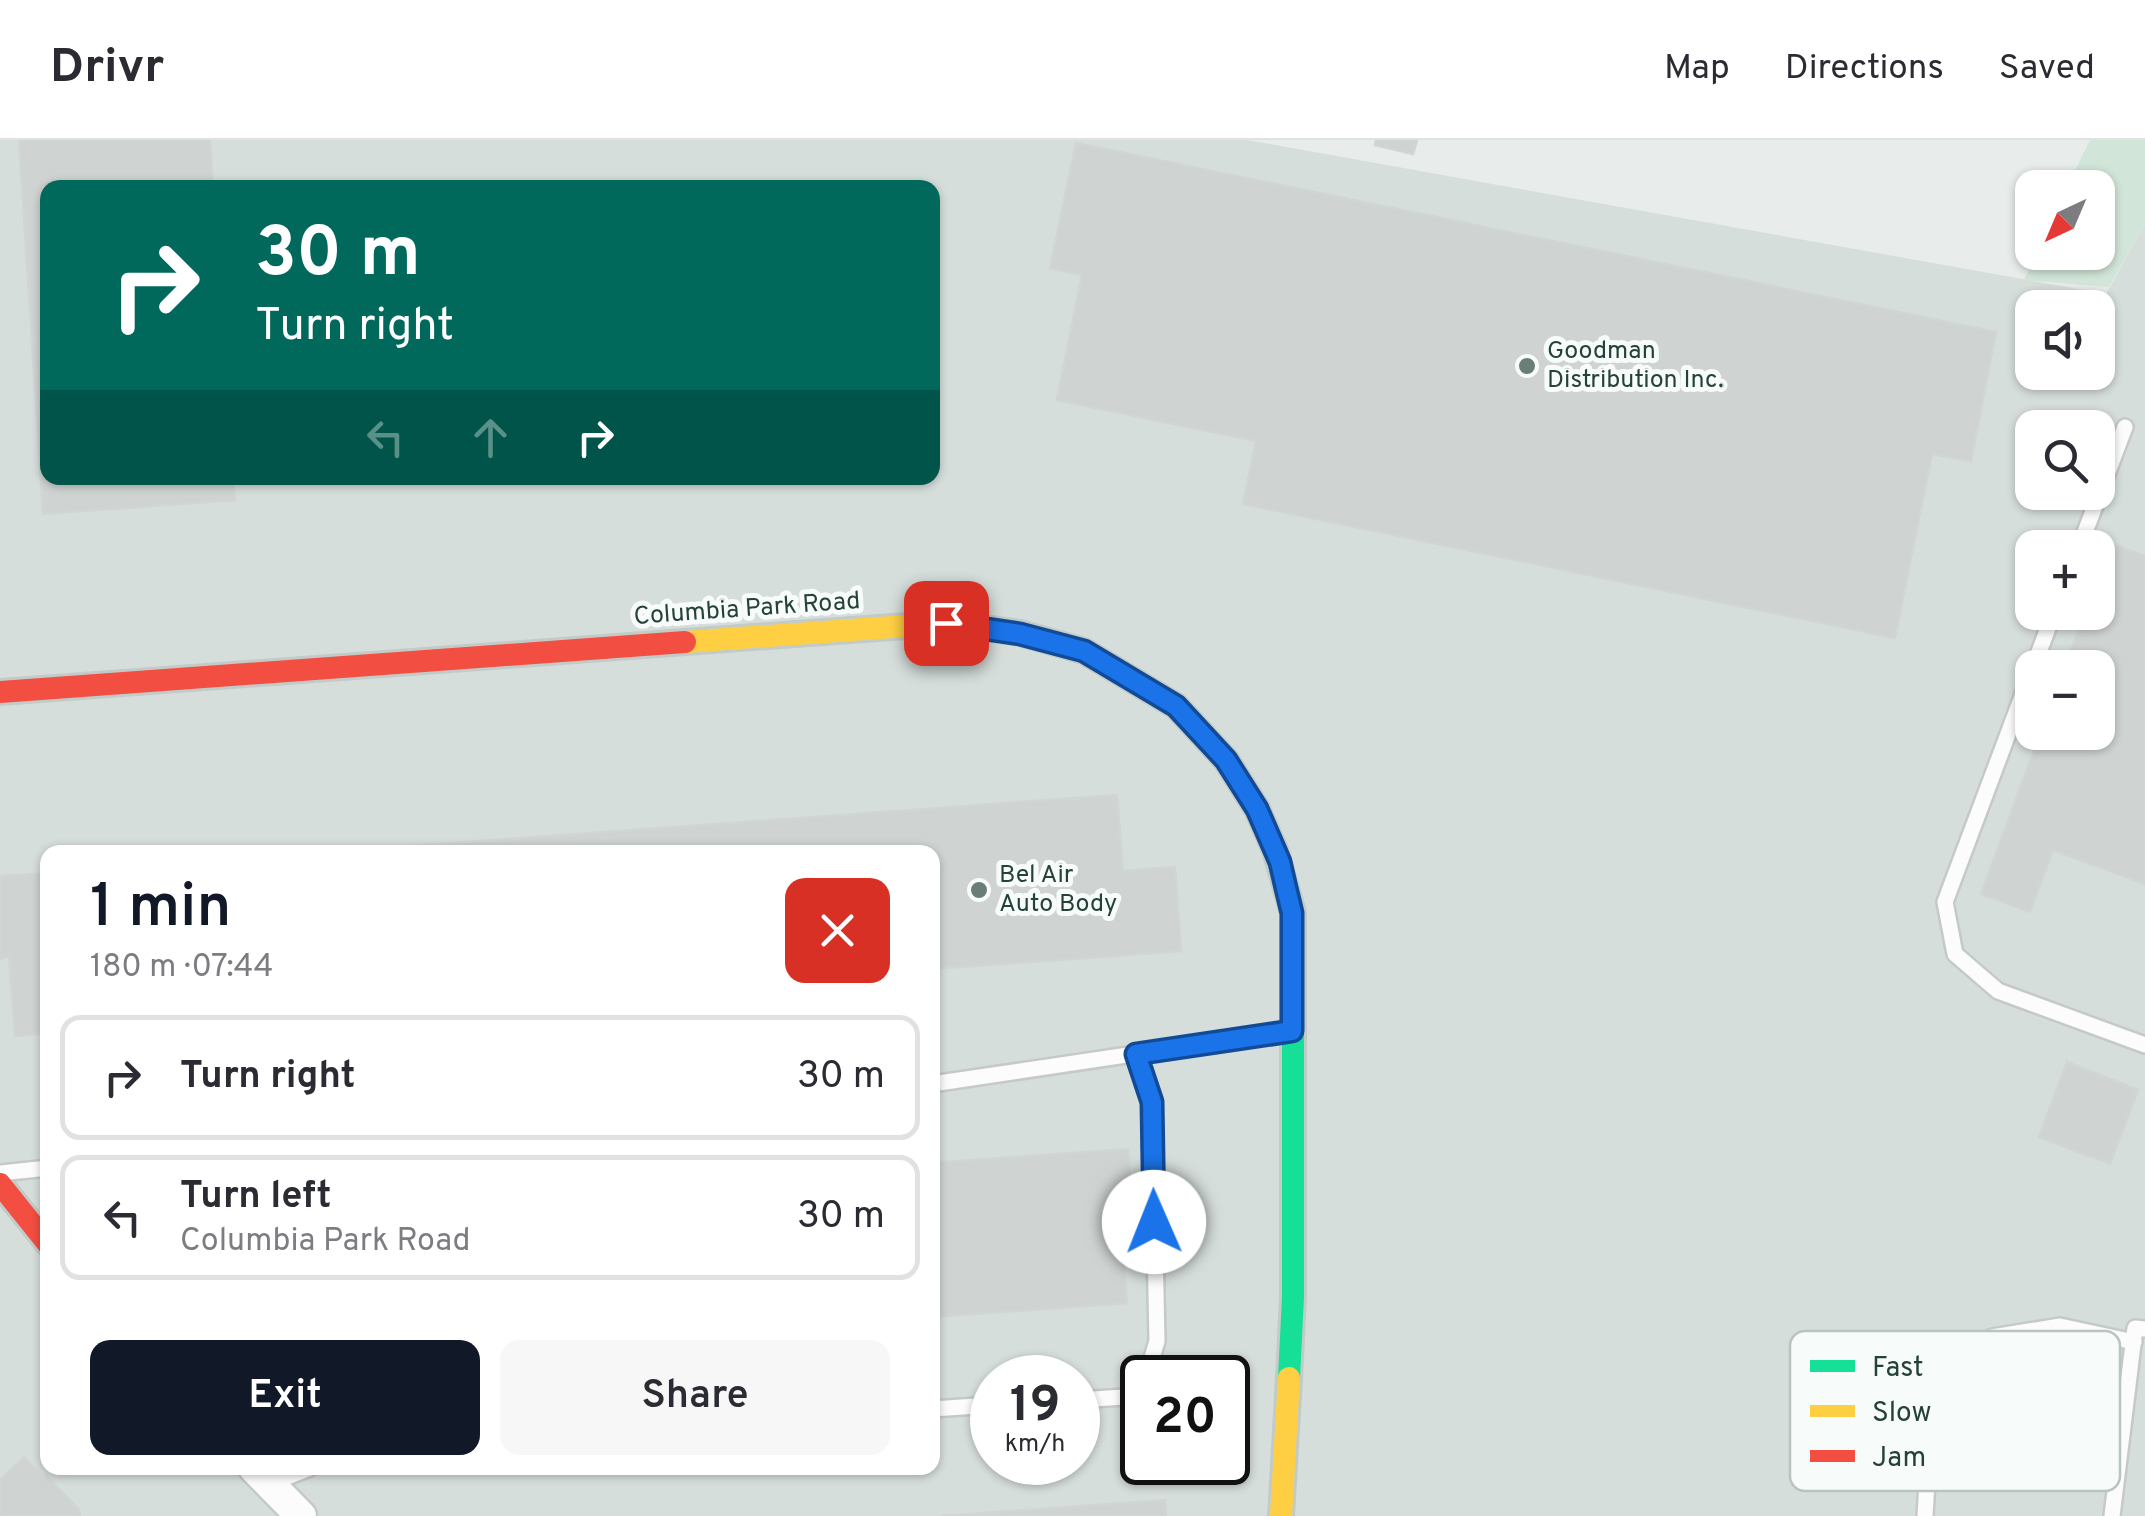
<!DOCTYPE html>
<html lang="en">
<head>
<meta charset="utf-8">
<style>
  :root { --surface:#fff; --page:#f7f7f7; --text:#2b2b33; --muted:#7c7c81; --line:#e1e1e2; --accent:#111827 }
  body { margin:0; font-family:Overpass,sans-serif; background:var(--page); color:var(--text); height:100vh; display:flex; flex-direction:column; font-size:38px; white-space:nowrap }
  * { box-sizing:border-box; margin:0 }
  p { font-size:32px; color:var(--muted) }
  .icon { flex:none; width:55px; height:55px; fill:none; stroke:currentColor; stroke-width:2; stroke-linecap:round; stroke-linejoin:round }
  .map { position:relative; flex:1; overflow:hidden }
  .sheet { position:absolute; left:40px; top:705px; width:900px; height:630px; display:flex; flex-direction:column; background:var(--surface); border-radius:20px; box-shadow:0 2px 8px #0004 }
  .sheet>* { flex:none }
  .hud { position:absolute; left:40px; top:40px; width:900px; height:305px; border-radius:20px; box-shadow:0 2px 8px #0004; background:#00695c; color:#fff; overflow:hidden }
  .needle { width:65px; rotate:224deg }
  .fabs { position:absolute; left:2015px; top:30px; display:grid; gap:20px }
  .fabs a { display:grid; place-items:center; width:100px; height:100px; border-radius:20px; background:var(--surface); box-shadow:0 2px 8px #0004; font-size:50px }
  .speed { position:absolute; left:970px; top:1215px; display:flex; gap:20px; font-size:50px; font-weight:700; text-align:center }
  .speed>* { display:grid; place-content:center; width:130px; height:130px; border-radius:50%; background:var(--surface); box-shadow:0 2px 8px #0004; line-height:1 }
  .speed small { font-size:25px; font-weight:400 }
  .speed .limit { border:5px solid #111; border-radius:15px; background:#fff; color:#111 }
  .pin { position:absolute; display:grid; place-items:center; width:85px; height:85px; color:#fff; margin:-42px; border-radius:20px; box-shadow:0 5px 15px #0006 }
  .me { position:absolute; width:110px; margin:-55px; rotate:359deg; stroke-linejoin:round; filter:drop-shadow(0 0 8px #0008) }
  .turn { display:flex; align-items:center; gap:35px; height:210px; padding:0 50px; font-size:45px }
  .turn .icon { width:130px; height:130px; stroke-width:2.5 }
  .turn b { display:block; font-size:70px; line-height:85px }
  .lanes { display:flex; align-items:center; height:95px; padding:0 50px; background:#0003; justify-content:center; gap:50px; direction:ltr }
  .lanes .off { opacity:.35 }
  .round { display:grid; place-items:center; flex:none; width:105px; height:105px; border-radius:20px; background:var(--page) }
  .head { display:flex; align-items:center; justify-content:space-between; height:170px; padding:0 50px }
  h1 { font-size:60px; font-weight:600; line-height:75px; color:var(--accent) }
  .cta { display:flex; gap:20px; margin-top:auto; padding:20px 50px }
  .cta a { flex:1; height:115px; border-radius:20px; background:var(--accent); color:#fff; font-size:40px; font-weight:600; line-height:115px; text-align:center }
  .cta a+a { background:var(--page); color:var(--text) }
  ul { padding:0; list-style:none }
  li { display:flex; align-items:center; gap:30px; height:125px; margin:0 20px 15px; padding:0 30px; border:5px solid var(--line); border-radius:20px }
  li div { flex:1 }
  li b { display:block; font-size:38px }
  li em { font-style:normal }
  header { display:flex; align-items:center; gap:60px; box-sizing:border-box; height:140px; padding:0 50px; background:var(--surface); border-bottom:2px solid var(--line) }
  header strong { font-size:48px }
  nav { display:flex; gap:55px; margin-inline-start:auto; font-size:35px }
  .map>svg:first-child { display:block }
</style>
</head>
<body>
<header>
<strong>Drivr</strong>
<nav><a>Map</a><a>Directions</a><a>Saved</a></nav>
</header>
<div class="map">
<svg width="2145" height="1376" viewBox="0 0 2145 1376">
  <rect width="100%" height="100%" fill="#e8edeb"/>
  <path fill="#d6dedb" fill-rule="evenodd" d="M0,0H1247L2106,154L2145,84V1376H0ZM48,48H932V338H48ZM2032,168H2098V232H2032ZM2032,288H2098V352H2032ZM2032,408H2098V472H2032ZM2032,528H2098V592H2032ZM48,712H932V1328H48ZM992,1238H1078V1322H992ZM1142,1238H1228V1322H1142Z"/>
  <polygon fill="#d1e6d8" points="2090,0 2145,0 2145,84 2109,147 2024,140 2037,113 2098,112 2098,48 2067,47"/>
  <g fill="#cfd4d2" stroke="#d1d6d4" stroke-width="2.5">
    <polygon points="19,0 210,0 213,48 48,48 48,338 233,338 235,360 43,374"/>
    <polygon points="1376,0 1417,0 1413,14 1375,5"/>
    <polygon points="1076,3 1996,192 1971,321 1932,314 1895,498 1243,364 1256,301 1057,260 1082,135 1050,128"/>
    <polygon points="2110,403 2145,416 2145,744 2053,710 2030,772 1981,754 2041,592 2098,592 2098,528 2065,528 2085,472 2098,472 2098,438"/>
    <polygon points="1117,655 1123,731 1175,727 1181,811 932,829 932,712 328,712"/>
    <polygon points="48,733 48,893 15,896 9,816 0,819 0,736"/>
    <polygon points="2067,922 2138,950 2110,1024 2039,997"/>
    <polygon points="1128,1009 1134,1089 1121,1089 1127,1163 932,1177 932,1023"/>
    <polygon points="24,1317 43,1338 46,1335 79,1370 80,1376 0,1376 0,1340"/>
    <polygon points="1165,1360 1166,1376 941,1376"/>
  </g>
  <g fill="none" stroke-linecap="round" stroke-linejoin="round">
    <defs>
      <g id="lane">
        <polyline points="2079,408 2125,287"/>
        <polyline points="2033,528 2054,472"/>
        <polyline points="2032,530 1945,762 1955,814 1998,851 2145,905"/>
        <polyline points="1136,914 1152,962 1157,1201 1146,1238"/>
        <polyline points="932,944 1289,891"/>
        <polyline points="0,1033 48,1028"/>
        <polyline points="1078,1260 1140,1256 1142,1249"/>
        <polyline points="932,1269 992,1265"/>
        <polyline points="269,1344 310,1328"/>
        <polyline points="1925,1376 1931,1273 1992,1197 2060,1186 2134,1202"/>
        <polyline points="2112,1376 2135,1188 2145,1189"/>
      </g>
      <polyline id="street" points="254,1328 301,1376"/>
      <polyline id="fast" points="1275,710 1293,773 1293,1157 1289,1238"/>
      <g id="slow">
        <polyline points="685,502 947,483 1020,493 1084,511 1176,566 1226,620 1257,669 1275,710"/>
        <polyline points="1281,1376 1289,1238"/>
      </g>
      <g id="jam">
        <polyline points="0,552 685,502"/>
        <polyline points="0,1044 48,1104"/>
      </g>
    </defs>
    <use href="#lane" stroke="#c5cac8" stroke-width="20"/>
    <use href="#street" stroke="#c5cac8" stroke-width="35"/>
    <use href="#fast" stroke="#c3cbc8" stroke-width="28"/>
    <use href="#slow" stroke="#c3cbc8" stroke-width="28"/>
    <use href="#jam" stroke="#c3cbc8" stroke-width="28"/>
    <use href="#lane" stroke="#fcfcfc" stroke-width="15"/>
    <use href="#street" stroke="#fcfcfc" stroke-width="30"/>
    <use href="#fast" stroke="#16e098" stroke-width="22"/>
    <use href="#slow" stroke="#ffcf43" stroke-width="22"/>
    <use href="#jam" stroke="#f24e42" stroke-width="22"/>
  </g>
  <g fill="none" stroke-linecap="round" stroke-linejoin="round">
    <defs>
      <polyline id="route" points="946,483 1020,494 1084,511 1176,566 1226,620 1257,669 1280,722 1286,748 1292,773 1292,891 1136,914 1152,962 1154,1082"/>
    </defs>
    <use href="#route" stroke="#114b97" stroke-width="25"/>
    <use href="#route" stroke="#1a73e8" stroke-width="18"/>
  </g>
  <g fill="#697e78" stroke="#f7fbf9" stroke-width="4">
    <circle cx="1527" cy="226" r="10"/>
    <circle cx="979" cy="750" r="10"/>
  </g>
  <g text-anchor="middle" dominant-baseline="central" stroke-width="10" stroke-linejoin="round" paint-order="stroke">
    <g font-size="25" fill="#24423a" stroke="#f7fbf9" text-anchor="start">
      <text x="1547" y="212">Goodman<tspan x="1547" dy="29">Distribution Inc.</tspan></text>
      <text x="999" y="736">Bel Air<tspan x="999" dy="29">Auto Body</tspan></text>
    </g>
    <g font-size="25" fill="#24423a" stroke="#f7fbf9">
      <text transform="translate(747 470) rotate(-4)">Columbia Park Road</text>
    </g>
  </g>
  <rect x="1790" y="1191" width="330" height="160" rx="15" fill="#f7fbf9" stroke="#b8c4c0" stroke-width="2.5"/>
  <rect x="1810" y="1220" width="45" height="12" fill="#16e098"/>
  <rect x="1810" y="1265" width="45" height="12" fill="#ffcf43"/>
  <rect x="1810" y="1310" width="45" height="12" fill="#f24e42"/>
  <g font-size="28" fill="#24423a">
    <text x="1872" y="1236">Fast</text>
    <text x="1872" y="1281">Slow</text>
    <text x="1872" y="1326">Jam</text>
  </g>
</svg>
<div class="fabs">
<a><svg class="needle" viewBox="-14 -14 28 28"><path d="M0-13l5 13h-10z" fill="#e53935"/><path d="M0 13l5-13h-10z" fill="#7c7c81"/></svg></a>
<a><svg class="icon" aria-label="sound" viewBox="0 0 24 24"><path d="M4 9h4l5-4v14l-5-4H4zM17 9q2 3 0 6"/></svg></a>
<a><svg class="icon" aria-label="search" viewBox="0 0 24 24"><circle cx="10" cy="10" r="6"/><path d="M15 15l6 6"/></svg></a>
<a>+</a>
<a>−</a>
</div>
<div class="speed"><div>19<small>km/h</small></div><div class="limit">20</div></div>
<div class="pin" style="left:946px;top:483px;background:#d93025"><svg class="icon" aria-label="arrive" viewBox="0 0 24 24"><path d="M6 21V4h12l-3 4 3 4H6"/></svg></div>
<svg class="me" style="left:1154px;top:1082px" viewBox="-20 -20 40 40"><circle r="19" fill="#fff"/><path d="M0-13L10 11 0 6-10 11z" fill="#1a73e8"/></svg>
<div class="hud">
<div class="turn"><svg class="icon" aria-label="right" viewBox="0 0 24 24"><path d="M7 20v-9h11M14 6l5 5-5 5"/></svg><div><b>30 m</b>Turn right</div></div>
<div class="lanes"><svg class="icon off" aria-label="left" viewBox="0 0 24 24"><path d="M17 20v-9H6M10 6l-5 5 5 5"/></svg><svg class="icon off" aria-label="ahead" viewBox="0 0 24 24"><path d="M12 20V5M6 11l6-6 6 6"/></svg><svg class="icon" aria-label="right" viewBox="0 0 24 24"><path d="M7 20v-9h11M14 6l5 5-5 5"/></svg></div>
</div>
<section class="sheet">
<div class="head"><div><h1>1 min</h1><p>180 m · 07:44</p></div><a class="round" style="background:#d93025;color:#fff"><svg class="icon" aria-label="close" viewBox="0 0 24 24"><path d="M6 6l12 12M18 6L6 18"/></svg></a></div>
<ul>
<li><svg class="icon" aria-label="right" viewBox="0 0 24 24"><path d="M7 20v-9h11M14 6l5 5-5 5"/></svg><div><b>Turn right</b></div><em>30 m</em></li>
<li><svg class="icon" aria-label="left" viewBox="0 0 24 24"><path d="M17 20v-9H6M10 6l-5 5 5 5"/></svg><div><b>Turn left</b><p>Columbia Park Road</p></div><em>30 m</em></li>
</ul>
<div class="cta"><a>Exit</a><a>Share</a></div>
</section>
</div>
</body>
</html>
